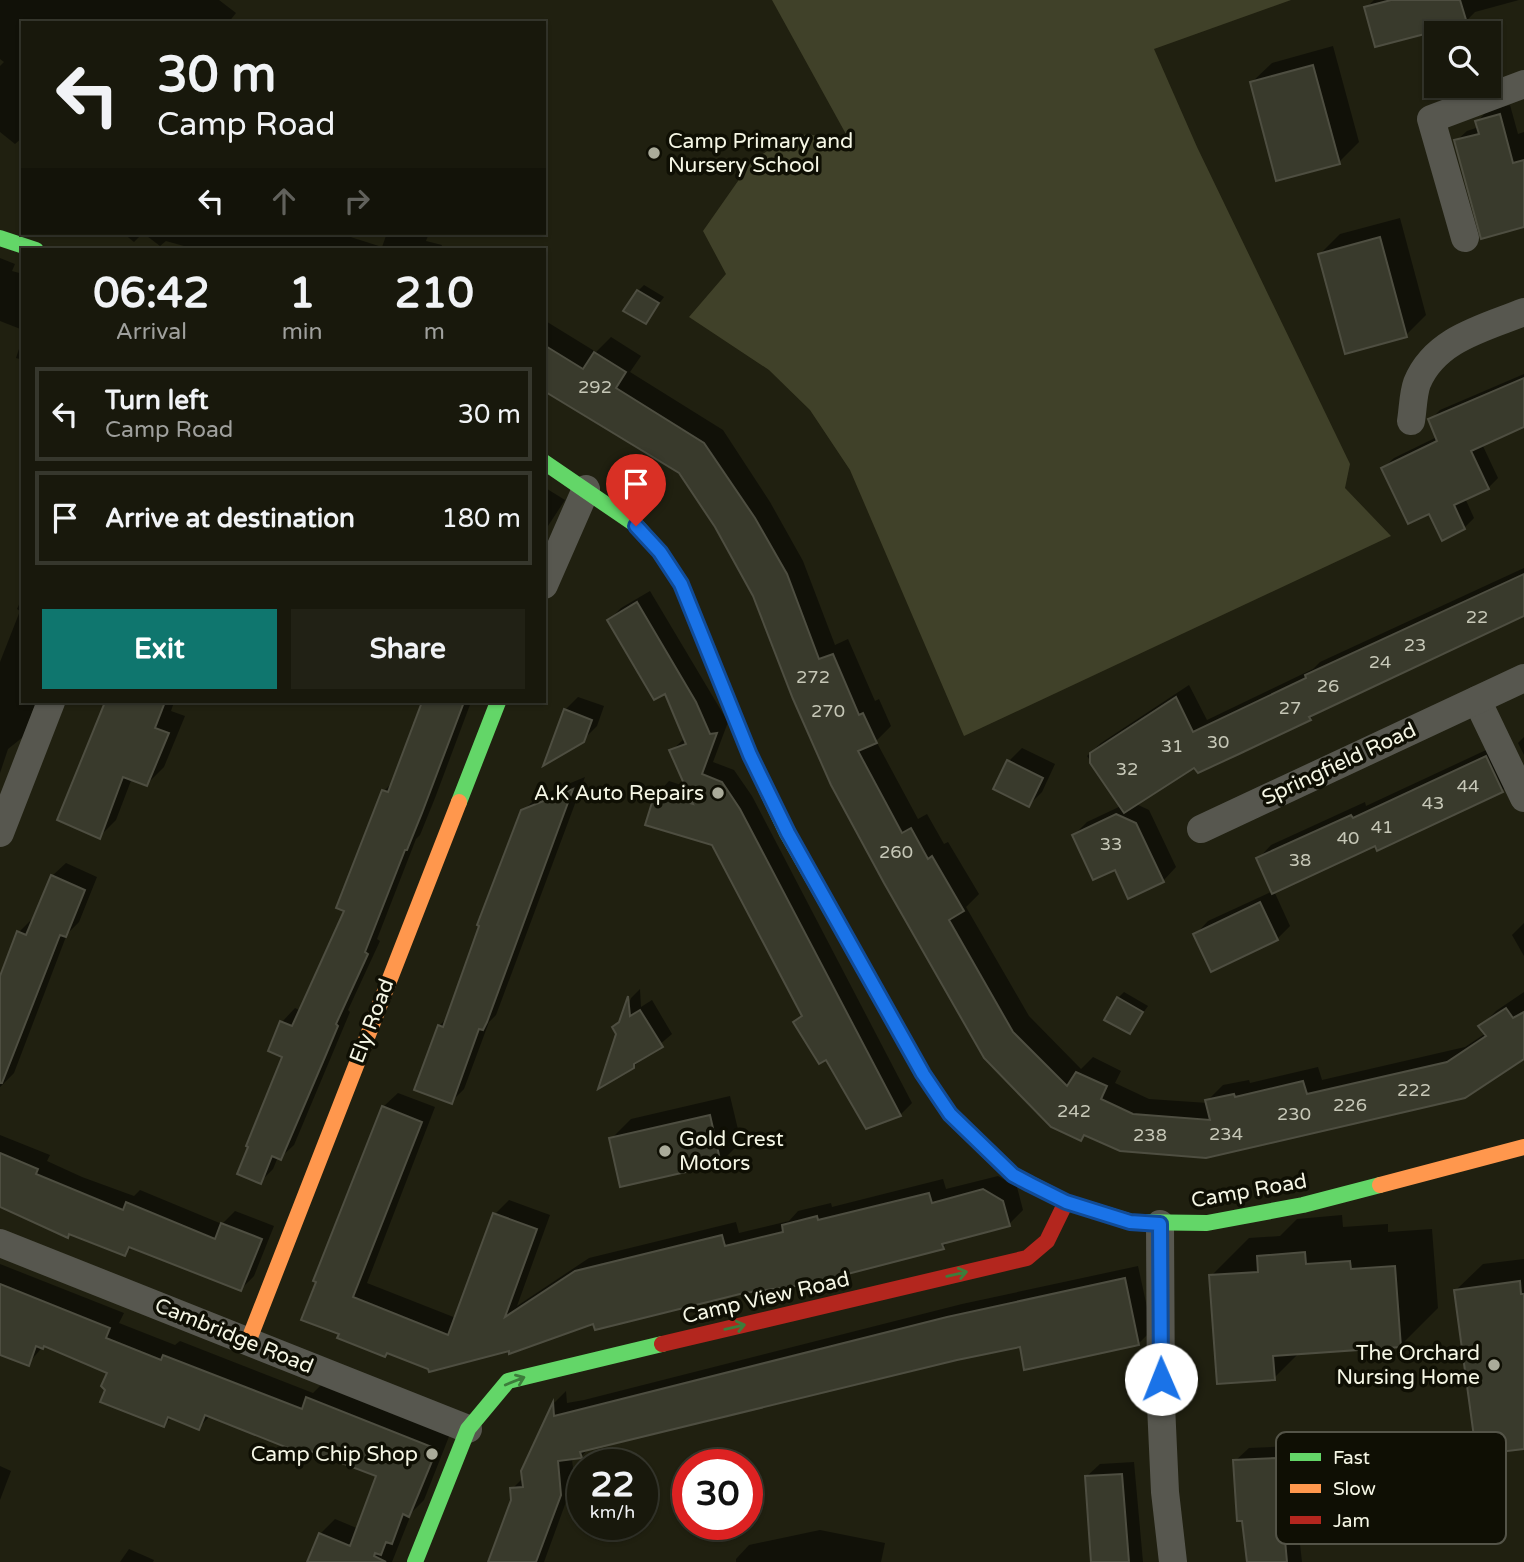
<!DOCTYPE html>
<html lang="en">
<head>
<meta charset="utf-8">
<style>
  :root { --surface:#18180c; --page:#212115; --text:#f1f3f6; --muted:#9fa09d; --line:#36372d; --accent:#0f766e }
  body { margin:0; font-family:"Varela Round",sans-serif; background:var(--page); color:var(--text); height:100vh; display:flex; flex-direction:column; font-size:26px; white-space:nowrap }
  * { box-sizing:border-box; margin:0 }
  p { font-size:23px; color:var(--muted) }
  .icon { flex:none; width:38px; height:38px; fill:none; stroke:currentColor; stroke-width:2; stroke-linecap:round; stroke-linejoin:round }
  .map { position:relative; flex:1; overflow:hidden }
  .panel { position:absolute; left:21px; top:248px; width:525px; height:455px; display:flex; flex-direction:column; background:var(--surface); border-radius:0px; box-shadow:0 2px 5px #0004,0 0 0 2px var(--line) }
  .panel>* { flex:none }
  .top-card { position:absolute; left:21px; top:21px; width:525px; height:214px; border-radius:0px; box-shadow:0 2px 5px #0004,0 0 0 2px var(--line); background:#18180c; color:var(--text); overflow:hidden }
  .tools { position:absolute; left:1424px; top:21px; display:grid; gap:14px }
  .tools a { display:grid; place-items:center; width:77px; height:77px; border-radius:0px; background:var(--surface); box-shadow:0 2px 5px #0004,0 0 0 2px var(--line); font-size:35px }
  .speed { position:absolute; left:567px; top:1449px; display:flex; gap:14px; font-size:35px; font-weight:700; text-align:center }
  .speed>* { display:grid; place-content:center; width:91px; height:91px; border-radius:50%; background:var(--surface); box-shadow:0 2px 5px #0004,0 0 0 2px var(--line); line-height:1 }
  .speed small { font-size:18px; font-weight:400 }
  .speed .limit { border:10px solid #d22; background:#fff; color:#111 }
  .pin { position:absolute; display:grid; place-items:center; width:60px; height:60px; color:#fff; margin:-72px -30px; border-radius:50% 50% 50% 0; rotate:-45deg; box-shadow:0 0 7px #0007 }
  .pin .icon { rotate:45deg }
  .me { position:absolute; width:77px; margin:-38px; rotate:359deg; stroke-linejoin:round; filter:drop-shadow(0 0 5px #0008) }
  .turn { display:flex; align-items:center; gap:24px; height:147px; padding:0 21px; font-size:32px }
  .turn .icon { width:91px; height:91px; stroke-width:2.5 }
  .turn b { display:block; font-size:49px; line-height:60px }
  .lanes { display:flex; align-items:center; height:66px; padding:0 21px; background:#0003; justify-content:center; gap:35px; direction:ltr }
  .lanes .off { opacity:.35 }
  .eta { display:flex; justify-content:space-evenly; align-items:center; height:119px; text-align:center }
  .eta b { font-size:42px; font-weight:700; line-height:49px }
  .button { display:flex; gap:14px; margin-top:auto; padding:14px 21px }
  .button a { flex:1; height:80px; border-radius:0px; background:var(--accent); color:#fff; font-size:28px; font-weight:700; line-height:80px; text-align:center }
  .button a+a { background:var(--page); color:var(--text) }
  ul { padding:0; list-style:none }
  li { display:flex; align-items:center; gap:21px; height:94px; margin:0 14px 10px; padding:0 7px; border:4px solid var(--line); border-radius:0px }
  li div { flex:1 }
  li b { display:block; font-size:26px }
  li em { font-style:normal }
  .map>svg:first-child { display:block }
</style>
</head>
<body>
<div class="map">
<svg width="1524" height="1562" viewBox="0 0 1524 1562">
  <rect width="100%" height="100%" fill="#202010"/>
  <polygon fill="#404129" points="772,0 1291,0 1154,49 1197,147 1350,464 1345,488 1391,536 964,736 850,470 810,410 769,370 689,317 726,274 703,231 752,161 789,137 809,134 852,145"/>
  <g fill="#0007">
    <polygon points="0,0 219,0 236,13 228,23 23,23 23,137 15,144 0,132 0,66 4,62 0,59"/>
    <polygon points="1374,0 1519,0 1475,12 1466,21 1366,8"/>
    <polygon points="1333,46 1359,142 1339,162 1251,83 1272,63"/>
    <polygon points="1510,105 1518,134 1524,132 1524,226 1456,141 1467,131 1479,127 1477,122 1487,111"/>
    <polygon points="1400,218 1426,315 1406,335 1320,254 1340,234"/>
    <polygon points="123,233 143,233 134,242"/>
    <polygon points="143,233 338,233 382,247 387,233 429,233 426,241 442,245 440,250 198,250 166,241 160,246"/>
    <polygon points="0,258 15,264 12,271 23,274 23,330 0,321"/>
    <polygon points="644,285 664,297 645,322 638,291"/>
    <polygon points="544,320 596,352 611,337 641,356 630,372 723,430 770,502 803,561 835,645 848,639 875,701 879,699 891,726 876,741 918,819 927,814 944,844 948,842 979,894 966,907 1029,1016 1081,1069 1093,1057 1121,1071 1115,1083 1149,1099 1208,1103 1207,1101 1223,1085 1249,1080 1250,1083 1318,1067 1322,1080 1465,1047 1486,1033 1481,1026 1496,1011 1524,992 1524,1056 1464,1097 1086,1134 1081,1139 1052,1125 716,526 680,472 544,388"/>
    <polygon points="23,337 23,360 16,358"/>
    <polygon points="1524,374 1524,425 1482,444 1498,478 1488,488 1465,498 1474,518 1464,528 1430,512 1383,468 1394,458 1437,437 1430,420 1440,410"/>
    <polygon points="544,487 565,500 544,532"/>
    <polygon points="1524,568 1524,614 1317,712 1310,719 1195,765 1136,804 1149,810 1176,867 1163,881 1116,867 1074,835 1087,822 1121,806 1087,756 1101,743 1189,685 1207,720 1313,669 1320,662"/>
    <polygon points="650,591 728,722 713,762 734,770 752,796 912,1103 900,1115 826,1058 795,1022 803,1014 713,844 657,794 669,781 687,787 671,751 685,738 666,692 609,620 621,608"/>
    <polygon points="23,596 23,702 36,702 23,737 8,749 0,773 0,662 20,611 17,609"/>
    <polygon points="578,697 604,706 597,726 583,740 565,710"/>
    <polygon points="106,702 174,702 171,711 185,716 164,767 147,784 132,778 116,820 99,837 59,819"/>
    <polygon points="424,702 471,702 435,798 420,835 416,839 377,939 380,941 348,1010 350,1012 294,1145 280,1158 278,1157 273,1169 260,1182 285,1056 270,1050 282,1022 295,1008 301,1011 346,910 384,791 395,780"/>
    <polygon points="1524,737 1524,755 1518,743"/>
    <polygon points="1499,744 1515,777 1502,791 1376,844 1274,891 1290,926 1277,939 1195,935 1208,921 1273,891 1258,859 1271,845 1365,802 1366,806"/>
    <polygon points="1022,748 1055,764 1042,792 1029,805 1009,761"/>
    <polygon points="585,777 496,1015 489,1022 464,1089 451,1102 439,1026 448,1017 523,811 537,797"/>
    <polygon points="66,863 97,877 79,922 67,934 14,1073 0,1087 0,981 19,932 32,919 34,920 52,876"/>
    <polygon points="1524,923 1524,956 1512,935"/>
    <polygon points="640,989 641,1007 652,1000 672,1034 633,1067 623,1019 631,998"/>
    <polygon points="1124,992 1148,1006 1129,1032 1118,998"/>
    <polygon points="398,1093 435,1107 367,1283 456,1318 495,1214 509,1200 550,1215 517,1306 589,1258 736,1222 739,1233 789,1221 798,1211 831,1203 832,1207 943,1179 946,1189 998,1176 1017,1187 1023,1210 1009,1224 950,1240 943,1247 836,1275 832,1279 744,1291 595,1322 512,1349 429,1367 388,1351 340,1337 383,1107"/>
    <polygon points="730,1096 741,1142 721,1162 621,1185 611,1139 631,1119"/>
    <polygon points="0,1135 50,1155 47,1161 82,1177 134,1196 140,1190 222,1224 235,1211 274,1226 254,1276 241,1289 133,1247 125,1254 0,1202"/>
    <polygon points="1342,1215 1343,1227 1388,1224 1388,1232 1432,1229 1438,1308 1400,1346 1299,1353 1274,1378 1211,1276 1249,1238 1280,1236 1297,1219"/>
    <polygon points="1524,1259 1524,1447 1456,1290 1483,1264"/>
    <polygon points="0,1264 124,1313 119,1323 175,1345 180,1341 313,1393 323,1383 450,1434 424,1500 412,1512 392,1562 309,1562 320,1534 335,1519 359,1529 379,1475 311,1450 308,1454 211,1415 198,1428 172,1417 164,1425 109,1372 45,1344 28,1364 0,1352"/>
    <polygon points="1138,1266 1152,1330 1139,1343 1021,1345 957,1358 589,1448 581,1457 572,1458 574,1480 544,1562 490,1562 513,1500 512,1489 524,1477 523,1471 554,1403 566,1391 567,1403 584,1400 962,1304"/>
    <polygon points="1290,1446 1292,1477 1309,1476 1311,1502 1297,1517 1302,1562 1249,1562 1235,1461 1249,1448"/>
    <polygon points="1134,1462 1143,1562 1093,1562 1086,1477 1100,1464"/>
    <polygon points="0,1466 11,1471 0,1500"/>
    <polygon points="820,1530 885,1543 881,1562 736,1562 736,1559 749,1545"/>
    <polygon points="129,1549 154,1560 153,1562 120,1562"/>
  </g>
  <g fill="#393a2c" stroke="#4e4e41" stroke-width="2">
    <polygon points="1391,0 1460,0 1467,23 1375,47 1364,7"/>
    <polygon points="1313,65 1340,164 1276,181 1250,82"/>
    <polygon points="1500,114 1513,163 1524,160 1524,227 1481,239 1454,140 1479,134 1475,121"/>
    <polygon points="1380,237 1407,337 1345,354 1318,254"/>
    <polygon points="637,290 659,303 646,324 623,311"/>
    <polygon points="544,345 583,369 594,352 626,372 616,388 704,443 755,518 787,574 819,659 833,654 859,715 863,713 877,743 858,751 902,833 911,828 928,859 932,856 964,911 949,920 1013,1032 1067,1086 1076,1072 1107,1086 1101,1099 1133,1114 1210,1120 1205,1100 1234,1094 1235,1097 1303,1081 1307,1094 1447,1062 1486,1036 1478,1026 1506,1008 1513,1018 1524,1012 1524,1059 1465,1098 1206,1158 1120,1151 1084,1135 1081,1141 1051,1127 984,1058 884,883 831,785 793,699 753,596 715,527 679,473 544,391"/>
    <polygon points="1524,378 1524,427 1471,451 1489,489 1454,505 1465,529 1442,541 1429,514 1408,524 1381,468 1437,441 1428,419"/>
    <polygon points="1524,574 1524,616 1309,717 1311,720 1239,754 1198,773 1194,768 1124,813 1090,763 1090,753 1176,697 1193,732 1306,678 1305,675"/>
    <polygon points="637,602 696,702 710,734 717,733 702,774 722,782 740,809 901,1116 866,1129 826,1060 819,1064 793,1022 802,1016 712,845 645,825 655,793 693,804 669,750 686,744 665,694 654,700 607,620"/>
    <polygon points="105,702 165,702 155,728 169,733 147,786 123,777 100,839 57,820"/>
    <polygon points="422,702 464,702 422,813 407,850 405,850 365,952 368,954 336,1024 338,1026 325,1057 281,1160 272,1156 261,1184 237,1174 248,1147 246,1146 282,1057 268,1051 280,1021 292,1026 344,911 336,908 382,790 388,792"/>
    <polygon points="564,709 592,720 584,742 543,766"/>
    <polygon points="1486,756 1503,792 1377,851 1375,846 1272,894 1256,858 1351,815 1353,818"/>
    <polygon points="1007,760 1043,778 1029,807 993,789"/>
    <polygon points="573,789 487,1022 483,1030 479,1029 452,1104 414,1090 438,1025 443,1027 479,926 477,925 521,810"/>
    <polygon points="1116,814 1136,823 1164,882 1128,899 1115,870 1093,880 1072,835"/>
    <polygon points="51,875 85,890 66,937 60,935 2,1083 0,1083 0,976 17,931 26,935"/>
    <polygon points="1260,902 1278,940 1211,972 1193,934"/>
    <polygon points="628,996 630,1016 640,1010 663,1047 634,1064 634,1068 598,1089 616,1034 612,1027 619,1022"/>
    <polygon points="1117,997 1143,1012 1130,1034 1104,1020"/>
    <polygon points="382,1106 422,1122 353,1297 448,1335 493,1213 537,1229 505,1317 575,1271 722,1235 725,1246 783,1232 782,1225 817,1216 818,1220 929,1193 932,1203 983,1189 1003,1201 1010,1226 942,1244 944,1249 832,1278 833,1281 744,1293 595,1330 593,1324 509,1354 509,1351 429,1372 428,1369 387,1353 385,1357 337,1338 339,1334 301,1320 316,1282 313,1281"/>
    <polygon points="710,1115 721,1164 620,1187 609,1138"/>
    <polygon points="0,1153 38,1169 36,1174 123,1210 126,1202 215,1239 221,1223 262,1239 241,1291 129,1247 125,1256 69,1234 68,1238 0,1207"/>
    <polygon points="1305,1252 1306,1264 1350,1261 1351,1269 1395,1266 1401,1347 1273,1356 1275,1380 1217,1384 1209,1275 1258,1272 1257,1256"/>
    <polygon points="1125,1278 1139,1345 1024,1370 1020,1347 957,1360 580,1452 582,1458 558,1461 561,1495 536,1562 488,1562 511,1500 510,1488 523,1487 521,1471 553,1402 554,1416 570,1412 947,1317"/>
    <polygon points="1520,1281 1521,1294 1524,1294 1524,1449 1483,1454 1481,1436 1474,1437 1454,1290"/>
    <polygon points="0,1284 110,1328 106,1338 161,1360 163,1355 302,1409 306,1397 437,1449 409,1517 403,1514 392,1544 386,1542 381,1555 375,1553 374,1556 386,1562 307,1562 319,1533 350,1546 376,1476 310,1451 308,1456 205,1415 199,1430 168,1417 164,1427 100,1402 105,1390 101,1386 107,1373 44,1346 43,1349 36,1346 29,1366 0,1355"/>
    <polygon points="1277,1458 1279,1489 1297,1488 1298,1517 1283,1518 1287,1562 1247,1562 1242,1521 1237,1521 1233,1460"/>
    <polygon points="1122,1474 1129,1562 1091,1562 1085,1476"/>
  </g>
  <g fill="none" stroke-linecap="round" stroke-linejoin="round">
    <g stroke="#57574f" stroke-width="28">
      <polyline points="1465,238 1431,119 1524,84"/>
      <path d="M1411,421C1413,409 1413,394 1417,383C1435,339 1484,328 1524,312"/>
      <polyline points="544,585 586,489"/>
      <polyline points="1477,700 1524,798"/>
      <polyline points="1201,829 1524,678"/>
      <polyline points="0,833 51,702"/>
      <polyline points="1160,1224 1161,1405 1165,1492 1173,1562"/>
      <polyline points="0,1243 468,1429"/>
    </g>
    <g stroke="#63d668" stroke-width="16">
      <polyline points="0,238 36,250"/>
      <polyline points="544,462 636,525 660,552 681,584 750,755 787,833 837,921"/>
      <polyline points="459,802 498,702"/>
      <polyline points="950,1114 1013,1175 1066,1202 1131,1222 1207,1223 1303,1205 1380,1185"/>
      <polyline points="415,1562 468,1429 508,1381 662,1344"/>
    </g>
    <g stroke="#ff974d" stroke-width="16">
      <polyline points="1380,1185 1524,1147"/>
      <polyline points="248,1342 459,802"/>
    </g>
    <g stroke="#b3261e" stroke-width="16">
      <polyline points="837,921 923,1074 950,1114"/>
      <polyline points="662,1344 1027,1258 1047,1241 1066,1202"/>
    </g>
  </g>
  <defs><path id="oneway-shaft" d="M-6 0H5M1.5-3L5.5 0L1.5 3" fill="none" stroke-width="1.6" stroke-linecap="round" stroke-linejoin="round" transform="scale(1.75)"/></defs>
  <g stroke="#3d7c3b">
    <use href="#oneway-shaft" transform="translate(957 1274) rotate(-13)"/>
    <use href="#oneway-shaft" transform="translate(735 1327) rotate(-13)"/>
    <use href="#oneway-shaft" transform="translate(515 1381) rotate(-22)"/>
  </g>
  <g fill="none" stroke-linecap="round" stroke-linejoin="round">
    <defs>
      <polyline id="route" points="636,526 660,552 681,584 750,755 788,833 923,1074 950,1114 1013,1175 1030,1184 1066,1202 1130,1222 1160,1224 1161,1379"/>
    </defs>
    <use href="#route" stroke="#114b97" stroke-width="18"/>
    <use href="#route" stroke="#1a73e8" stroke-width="12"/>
  </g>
  <g fill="#aaab9a" stroke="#0f0f04" stroke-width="2.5">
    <circle cx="654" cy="153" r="7"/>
    <circle cx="718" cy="793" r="7"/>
    <circle cx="665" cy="1151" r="7"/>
    <circle cx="1494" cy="1365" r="7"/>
    <circle cx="432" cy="1454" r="7"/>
  </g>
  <g text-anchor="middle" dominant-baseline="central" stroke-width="7" stroke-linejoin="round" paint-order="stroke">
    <g font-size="18" fill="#c6c7b7">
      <text x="595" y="387">292</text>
      <text x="1477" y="617">22</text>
      <text x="1415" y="645">23</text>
      <text x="1380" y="662">24</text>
      <text x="813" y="677">272</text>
      <text x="1328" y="686">26</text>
      <text x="1290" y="708">27</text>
      <text x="828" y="711">270</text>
      <text x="1218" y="742">30</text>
      <text x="1172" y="746">31</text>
      <text x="1127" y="769">32</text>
      <text x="1468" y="786">44</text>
      <text x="1433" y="803">43</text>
      <text x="1382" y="827">41</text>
      <text x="1348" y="838">40</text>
      <text x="1111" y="844">33</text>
      <text x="896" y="852">260</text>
      <text x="1300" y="860">38</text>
      <text x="1414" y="1090">222</text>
      <text x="1350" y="1105">226</text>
      <text x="1074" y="1111">242</text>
      <text x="1294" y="1114">230</text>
      <text x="1226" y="1134">234</text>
      <text x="1150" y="1135">238</text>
    </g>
    <g font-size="21" fill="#f5f6e5" stroke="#0f0f04" text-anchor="end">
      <text x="668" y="141" text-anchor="start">Camp Primary and<tspan x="668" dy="24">Nursery School</tspan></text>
      <text x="704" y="793">A.K Auto Repairs</text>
      <text x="679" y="1139" text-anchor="start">Gold Crest<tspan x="679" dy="24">Motors</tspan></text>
      <text x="1480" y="1353">The Orchard<tspan x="1480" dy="24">Nursing Home</tspan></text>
      <text x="418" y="1454">Camp Chip Shop</text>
    </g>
    <g font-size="21" fill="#f5f6e5" stroke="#0f0f04">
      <text transform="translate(1339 764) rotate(-25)">Springfield Road</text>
      <text transform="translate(372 1021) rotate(-69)">Ely Road</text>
      <text transform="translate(1249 1191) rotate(-10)">Camp Road</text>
      <text transform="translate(766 1298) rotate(-13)">Camp View Road</text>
      <text transform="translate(234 1336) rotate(22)">Cambridge Road</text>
    </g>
  </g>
  <rect x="1276" y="1432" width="230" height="112" rx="10" fill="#0f0f04" stroke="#545448" stroke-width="2"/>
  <rect x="1290" y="1453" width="31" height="8" fill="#63d668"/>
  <rect x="1290" y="1484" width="31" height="9" fill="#ff974d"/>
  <rect x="1290" y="1516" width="31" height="8" fill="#b3261e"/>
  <g font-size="19" fill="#f5f6e5">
    <text x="1333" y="1464">Fast</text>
    <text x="1333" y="1495">Slow</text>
    <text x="1333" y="1527">Jam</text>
  </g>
</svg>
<div class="tools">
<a><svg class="icon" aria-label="search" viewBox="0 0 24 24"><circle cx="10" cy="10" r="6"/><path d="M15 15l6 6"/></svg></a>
</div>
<div class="speed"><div>22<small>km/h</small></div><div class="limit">30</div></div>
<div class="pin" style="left:636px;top:526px;background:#d93025"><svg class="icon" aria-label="arrive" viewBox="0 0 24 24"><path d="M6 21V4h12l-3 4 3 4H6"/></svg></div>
<svg class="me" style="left:1161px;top:1379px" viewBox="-20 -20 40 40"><circle r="19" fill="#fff"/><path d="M0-13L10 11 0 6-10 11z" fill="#1a73e8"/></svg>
<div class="top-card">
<div class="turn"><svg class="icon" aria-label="left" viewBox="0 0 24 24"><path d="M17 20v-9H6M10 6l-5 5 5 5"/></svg><div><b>30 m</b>Camp Road</div></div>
<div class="lanes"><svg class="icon" aria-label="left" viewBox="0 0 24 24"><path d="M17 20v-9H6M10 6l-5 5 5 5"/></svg><svg class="icon off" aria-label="ahead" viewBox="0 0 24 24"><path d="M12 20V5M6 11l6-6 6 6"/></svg><svg class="icon off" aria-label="right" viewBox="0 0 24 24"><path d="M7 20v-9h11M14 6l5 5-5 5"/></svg></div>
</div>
<section class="panel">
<div class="eta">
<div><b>06:42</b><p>Arrival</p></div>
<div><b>1</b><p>min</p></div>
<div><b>210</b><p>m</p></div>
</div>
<ul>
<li><svg class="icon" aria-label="left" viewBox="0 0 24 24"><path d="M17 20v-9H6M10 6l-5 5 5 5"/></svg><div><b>Turn left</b><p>Camp Road</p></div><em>30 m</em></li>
<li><svg class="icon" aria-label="arrive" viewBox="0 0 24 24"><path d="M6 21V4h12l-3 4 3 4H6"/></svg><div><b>Arrive at destination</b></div><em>180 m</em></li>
</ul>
<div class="button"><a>Exit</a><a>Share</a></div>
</section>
</div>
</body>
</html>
